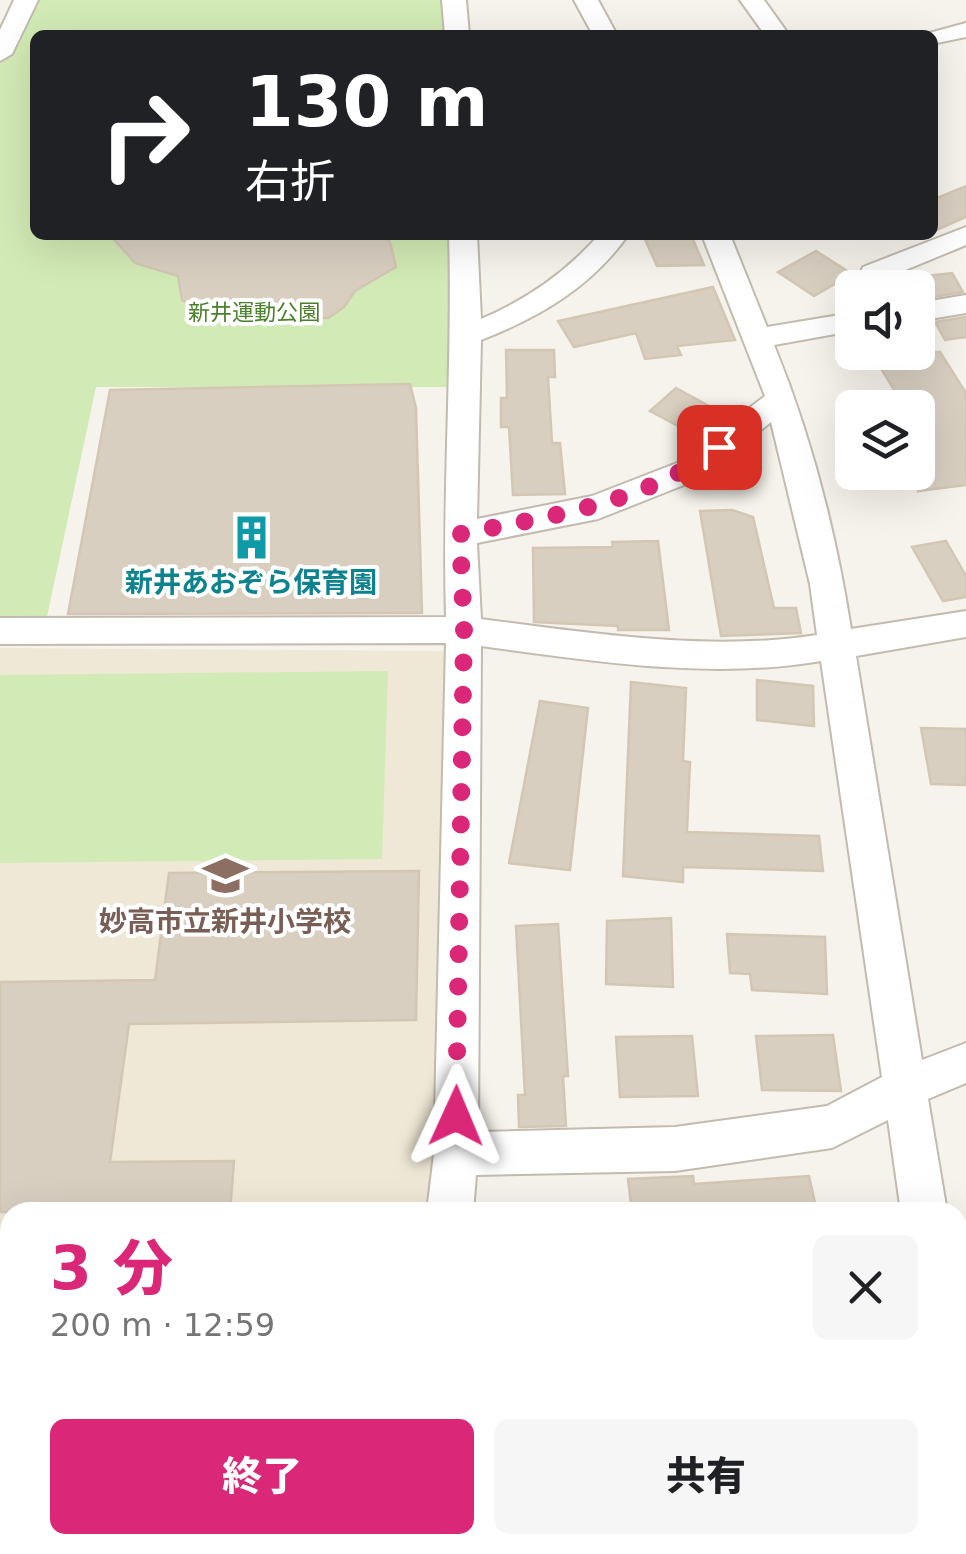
<!DOCTYPE html>
<html lang="ja">
<head>
<meta charset="utf-8">
<style>
  :root { --surface:#fff; --page:#f6f6f6; --text:#202124; --muted:#757577; --accent:#db2777 }
  body { margin:0; font-family:"DejaVu Sans","Noto Sans JP",sans-serif; background:var(--page); color:var(--text); height:100vh; display:flex; flex-direction:column; font-size:38px; white-space:nowrap }
  * { box-sizing:border-box; margin:0 }
  p { font-size:32px; color:var(--muted) }
  .icon { flex:none; width:55px; height:55px; fill:none; stroke:currentColor; stroke-width:2; stroke-linecap:round; stroke-linejoin:round }
  .map { position:relative; flex:1; overflow:hidden }
  .details { position:absolute; left:0px; top:1202px; width:968px; height:352px; display:flex; flex-direction:column; background:var(--surface); border-radius:30px 30px 0 0; box-shadow:0 10px 40px #0002 }
  .details>* { flex:none }
  .top-card { position:absolute; left:30px; top:30px; width:908px; height:210px; border-radius:15px; box-shadow:0 10px 40px #0002; background:#202124; color:#fff; overflow:hidden }
  .fabs { position:absolute; left:835px; top:270px; display:grid; gap:20px }
  .fabs a { display:grid; place-items:center; width:100px; height:100px; border-radius:15px; background:var(--surface); box-shadow:0 10px 40px #0002; font-size:50px }
  .pin { position:absolute; display:grid; place-items:center; width:85px; height:85px; color:#fff; margin:-42px; border-radius:20px; box-shadow:0 5px 15px #0006 }
  .me { position:absolute; width:110px; margin:-55px; rotate:1deg; stroke-linejoin:round; filter:drop-shadow(0 0 8px #0008) }
  .turn { display:flex; align-items:center; gap:35px; height:210px; padding:0 50px; font-size:45px }
  .turn .icon { width:130px; height:130px; stroke-width:2.5 }
  .turn b { display:block; font-size:70px; line-height:85px }
  .round { display:grid; place-items:center; flex:none; width:105px; height:105px; border-radius:15px; background:var(--page) }
  .headline { display:flex; align-items:center; justify-content:space-between; height:170px; padding:0 50px }
  h1 { font-size:60px; font-weight:800; line-height:75px; color:var(--accent) }
  .cta { display:flex; gap:20px; margin-top:auto; padding:20px 50px }
  .cta a { flex:1; height:115px; border-radius:15px; background:var(--accent); color:#fff; font-size:40px; font-weight:800; line-height:115px; text-align:center }
  .cta a+a { background:var(--page); color:var(--text) }
  .map>svg:first-child { display:block }
</style>
</head>
<body>
<div class="map">
<svg width="966" height="1554" viewBox="0 0 966 1554">
  <rect width="100%" height="100%" fill="#f6f3ec"/>
  <polygon fill="#efe8d6" points="0,648 451,651 450,1101 442,1212 10,1212 10,1415 0,1415"/>
  <g fill="#d2eab5">
    <polygon points="26,0 454,0 457,35 35,35 35,235 462,235 465,387 96,387 44,631 0,631 0,54"/>
    <polygon points="388,671 382,859 0,863 0,675"/>
  </g>
  <g fill="#d8cfc1" stroke="#d3c7b4" stroke-width="2.5">
    <polygon points="966,186 966,217 932,232 932,200"/>
    <polygon points="110,235 382,235 390,242 396,267 355,291 344,307 328,318 212,317 182,300 178,276 135,263"/>
    <polygon points="643,235 691,235 704,265 657,266"/>
    <polygon points="816,251 852,274 814,296 778,272"/>
    <polygon points="952,273 963,292 920,299 918,288 908,278"/>
    <polygon points="713,287 735,340 677,346 681,355 645,359 636,333 574,347 558,321"/>
    <polygon points="966,317 966,337 945,340 935,322"/>
    <polygon points="506,350 554,350 555,377 548,377 552,443 560,443 565,494 513,495 509,427 501,427 501,398 507,398"/>
    <polygon points="871,352 940,352 966,393 966,485 918,491 918,408 905,408"/>
    <polygon points="410,384 416,408 422,613 68,614 110,390"/>
    <polygon points="676,388 720,412 695,435 650,411"/>
    <polygon points="732,510 753,517 774,608 796,608 801,633 721,636 700,511"/>
    <polygon points="658,541 669,630 618,630 618,626 534,622 533,548 613,547 612,542"/>
    <polygon points="946,541 966,576 966,597 943,601 912,547"/>
    <polygon points="757,680 813,686 814,726 757,720"/>
    <polygon points="631,682 686,688 683,761 690,762 687,832 819,836 823,871 683,867 683,882 623,876"/>
    <polygon points="540,701 588,708 570,870 509,863"/>
    <polygon points="921,728 966,729 966,785 931,784"/>
    <polygon points="419,871 416,1020 129,1024 110,1162 234,1161 230,1212 0,1212 0,982 155,980 169,873"/>
    <polygon points="671,918 673,987 606,984 607,921"/>
    <polygon points="558,924 568,1076 563,1076 566,1126 519,1127 518,1095 525,1095 516,926"/>
    <polygon points="727,934 825,937 827,994 752,990 750,974 730,973"/>
    <polygon points="833,1035 841,1091 762,1090 756,1036"/>
    <polygon points="692,1036 698,1096 620,1097 616,1037"/>
    <polygon points="693,1176 694,1184 809,1176 817,1212 632,1212 628,1179"/>
  </g>
  <g fill="none" stroke-linecap="round" stroke-linejoin="round">
    <defs>
      <g id="minor">
        <polygon points="14,0 38,0 12,54 0,61 0,30"/>
        <polygon points="442,0 466,0 469,35 445,35"/>
        <polygon points="574,0 598,0 617,35 593,35"/>
        <polygon points="740,0 764,0 789,35 765,35"/>
        <polygon points="966,23 966,37 932,44 932,35 922,35"/>
        <polygon points="966,227 966,245 886,278 891,288 862,288 857,280 863,267"/>
        <path d="M449,235H477L481,319C528,299 565,273 599,235H628C591,287 540,317 481,340L477,519L592,496L677,463L765,396L702,235H730L767,327L852,313V331L774,345C811,435 836,533 851,629L966,611V637L856,656L922,1060L966,1043V1083L928,1099L947,1212H901L888,1120L832,1148L675,1171L476,1175L473,1212H427L434,1154L446,643L0,644V618L446,617C442,489 453,362 449,235ZM771,422L810,584L817,635C710,652 588,633 481,619L477,543L598,519L699,479ZM481,646C592,661 711,680 821,661L882,1077L827,1106L675,1127L478,1132Z"/>
        <polygon points="966,295 966,313 918,321 918,303"/>
        <rect x="0" y="1408" width="10" height="50"/>
        <polygon points="958,1425 966,1428 966,1536 958,1532"/>
      </g>
    </defs>
    <use href="#minor" stroke="#c2bbae" stroke-width="4"/>
    <use href="#minor" fill="#fff" fill-rule="evenodd"/>
  </g>
  <g fill="none" stroke-linecap="round" stroke-linejoin="round">
    <path stroke="#db2777" stroke-width="18" stroke-dasharray="0 32.4" d="M456,1116L464,630L460,534C550,516 644,504 719,447"/>
  </g>
  <defs>
    <symbol id="building-bare" viewBox="-9 -9 18 18"><path d="M-4-6H4V6H1V3H-1V6H-4ZM-2.5-4.3h1.7v1.8h-1.7ZM.8-4.3h1.7v1.8H.8ZM-2.5-1h1.7V.8h-1.7ZM.8-1h1.7V.8H.8Z" fill="#0f9aa8" stroke="#fff" stroke-width="2.5" paint-order="stroke"/></symbol>
    <symbol id="school-bare" viewBox="-9 -9 18 18"><path d="M0-5L7-2L0 1L-7-2ZM-4 1L0 2.5L4 1V4Q0 6-4 4Z" fill="#8d6e63" stroke="#fff" stroke-width="2.5" paint-order="stroke"/></symbol>
  </defs>
  <g fill-rule="evenodd">
    <use href="#building-bare" x="220" y="506" width="63" height="63"/>
    <use href="#school-bare" x="194" y="844" width="63" height="63"/>
  </g>
  <g text-anchor="middle" dominant-baseline="central" stroke-width="8" stroke-linejoin="round" paint-order="stroke">
    <g font-size="22" fill="#4a7f2a" stroke="#fff">
      <text x="254" y="312">新井運動公園</text>
    </g>
    <g font-size="28" font-weight="bold" fill="#0d838f" stroke="#fff">
      <text x="251" y="582">新井あおぞら保育園</text>
    </g>
    <g font-size="28" font-weight="bold" fill="#785e54" stroke="#fff">
      <text x="225" y="921">妙高市立新井小学校</text>
    </g>
  </g>
</svg>
<div class="fabs">
<a><svg class="icon" aria-label="sound" viewBox="0 0 24 24"><path d="M4 9h4l5-4v14l-5-4H4zM17 9q2 3 0 6"/></svg></a>
<a><svg class="icon" aria-label="layers" viewBox="0 0 24 24"><path d="M12 4l9 5-9 5-9-5zM3 14l9 5 9-5"/></svg></a>
</div>
<div class="pin" style="left:719px;top:447px;background:#d93025"><svg class="icon" aria-label="arrive" viewBox="0 0 24 24"><path d="M6 21V4h12l-3 4 3 4H6"/></svg></div>
<svg class="me" style="left:456px;top:1116px" viewBox="-20 -20 40 40"><path d="M0-17L14 15 0 8-14 15z" fill="#db2777" stroke="#fff" stroke-width="4"/></svg>
<div class="top-card">
<div class="turn"><svg class="icon" aria-label="right" viewBox="0 0 24 24"><path d="M7 20v-9h11M14 6l5 5-5 5"/></svg><div><b>130 m</b>右折</div></div>
</div>
<section class="details">
<div class="headline"><div><h1>3 分</h1><p>200 m · 12:59</p></div><a class="round"><svg class="icon" aria-label="close" viewBox="0 0 24 24"><path d="M6 6l12 12M18 6L6 18"/></svg></a></div>
<div class="cta"><a>終了</a><a>共有</a></div>
</section>
</div>
</body>
</html>
